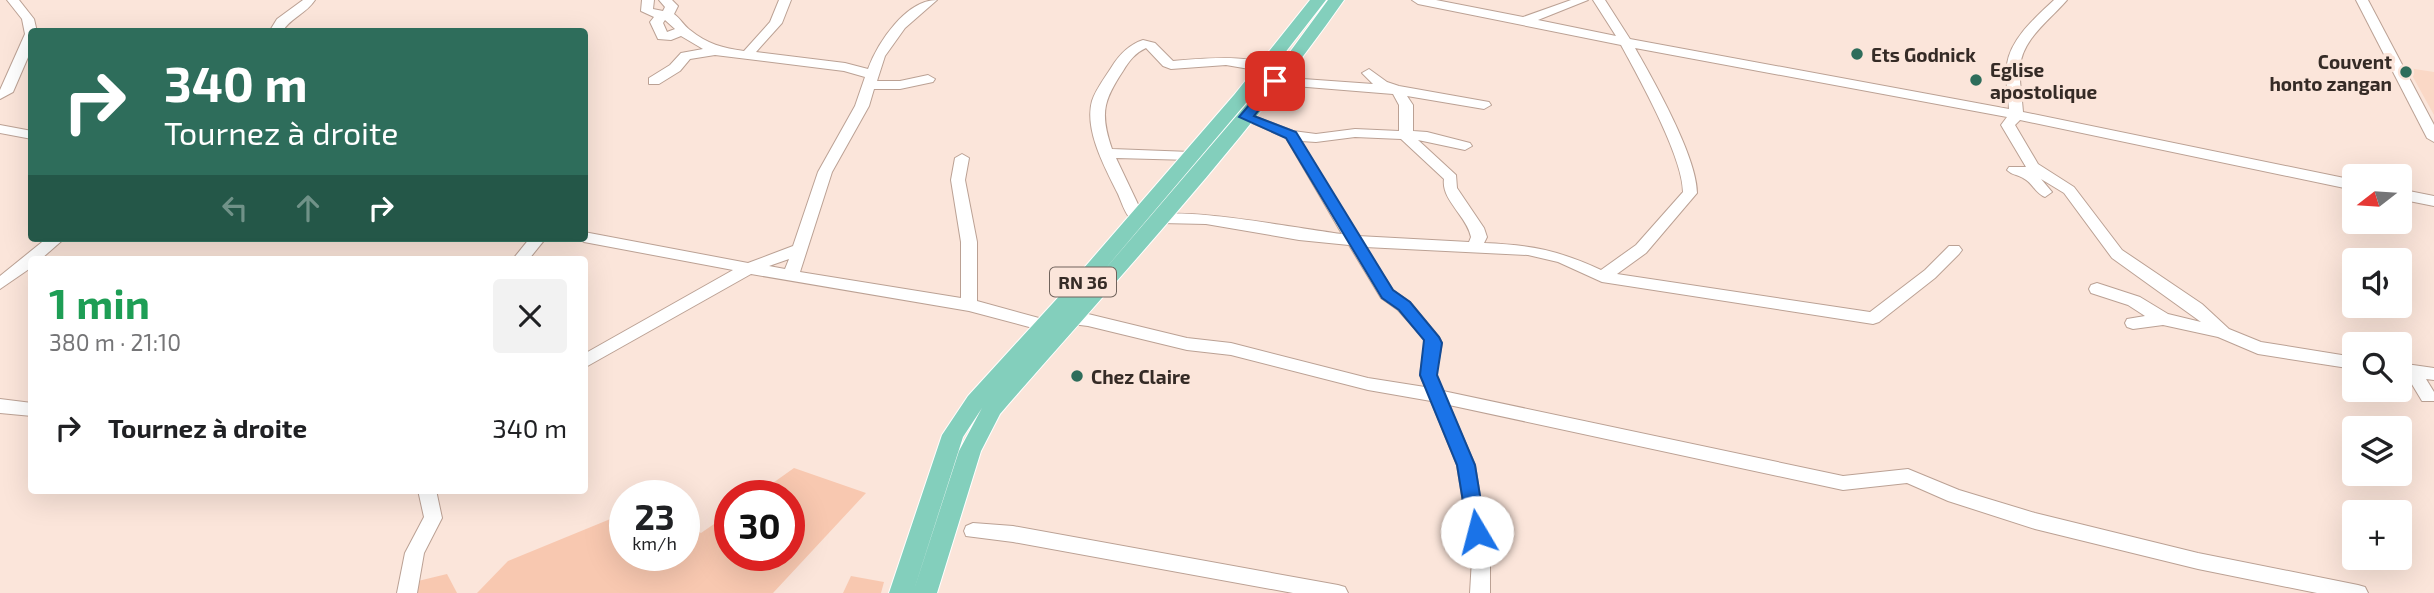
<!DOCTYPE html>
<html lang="fr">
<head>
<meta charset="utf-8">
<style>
  :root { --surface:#fff; --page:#f2f2f2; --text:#202124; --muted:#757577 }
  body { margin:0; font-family:"Exo 2",sans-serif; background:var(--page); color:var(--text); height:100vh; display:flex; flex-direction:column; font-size:26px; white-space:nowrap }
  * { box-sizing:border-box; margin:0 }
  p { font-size:23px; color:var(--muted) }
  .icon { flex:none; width:38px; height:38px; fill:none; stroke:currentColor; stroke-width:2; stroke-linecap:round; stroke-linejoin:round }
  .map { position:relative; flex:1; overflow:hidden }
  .panel { position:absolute; left:28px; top:256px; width:560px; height:238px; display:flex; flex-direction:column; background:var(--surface); border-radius:7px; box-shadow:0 7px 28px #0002 }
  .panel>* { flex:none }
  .top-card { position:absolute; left:28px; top:28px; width:560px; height:214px; border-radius:7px; box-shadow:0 7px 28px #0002; background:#2e6d5b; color:#fff; overflow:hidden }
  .needle { width:46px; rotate:253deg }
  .tools { position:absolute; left:2342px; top:164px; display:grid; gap:14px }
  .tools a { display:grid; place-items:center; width:70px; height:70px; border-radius:7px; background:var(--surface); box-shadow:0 7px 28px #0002; font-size:35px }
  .speed { position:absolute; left:609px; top:480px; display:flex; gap:14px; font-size:35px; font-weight:700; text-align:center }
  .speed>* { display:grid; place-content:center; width:91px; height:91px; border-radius:50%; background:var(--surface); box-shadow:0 7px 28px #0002; line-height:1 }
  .speed small { font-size:18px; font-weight:400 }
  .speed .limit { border:10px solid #d22; background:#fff; color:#111 }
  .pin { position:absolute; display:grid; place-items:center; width:60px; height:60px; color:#fff; margin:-30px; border-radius:14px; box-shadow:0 4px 10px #0006 }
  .me { position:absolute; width:77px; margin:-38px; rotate:352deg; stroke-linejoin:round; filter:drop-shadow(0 0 5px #0008) }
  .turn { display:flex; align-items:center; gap:24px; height:147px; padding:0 21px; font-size:32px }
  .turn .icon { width:91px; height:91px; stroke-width:2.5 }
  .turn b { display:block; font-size:49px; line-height:60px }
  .lanes { display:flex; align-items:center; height:66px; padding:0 21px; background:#0003; justify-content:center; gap:35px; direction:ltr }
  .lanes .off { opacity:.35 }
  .round { display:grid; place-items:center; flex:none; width:74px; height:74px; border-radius:7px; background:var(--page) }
  .overview { display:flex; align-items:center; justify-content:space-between; height:119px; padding:0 21px }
  h1 { font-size:42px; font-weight:700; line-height:52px; color:#1e9e55 }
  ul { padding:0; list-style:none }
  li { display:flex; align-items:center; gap:21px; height:105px; padding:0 21px }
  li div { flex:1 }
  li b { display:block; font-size:26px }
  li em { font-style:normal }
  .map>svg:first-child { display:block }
</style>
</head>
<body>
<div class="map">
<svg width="2434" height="593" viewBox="0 0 2434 593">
  <rect width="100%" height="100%" fill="#fbe5da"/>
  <polygon fill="#fad8c6" points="2408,68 2434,72 2434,115"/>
  <g fill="#f8c8b0">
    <polygon points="794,468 866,493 773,593 477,593 508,561 625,513 625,555 684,555 684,524 701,533 730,513 730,555 789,555 789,495 756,495"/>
    <polygon points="447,574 457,593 414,593 418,581"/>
    <polygon points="851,576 884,582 881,593 843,593"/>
  </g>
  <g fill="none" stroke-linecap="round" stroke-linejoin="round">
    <defs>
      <g id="minor">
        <polygon points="7,0 19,0 34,19 37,32 32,32 32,48 13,92 0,99 0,90 25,34 22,19"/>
        <path d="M303,0H315C306,14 290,18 282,32H269L277,19Z"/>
        <path d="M642,0H654L653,9L663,11L665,7L659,0H672L678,6L674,14C681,19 684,26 690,30C707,44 723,48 744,51L770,22L779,0H791L782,23L756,52L845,63L868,69C878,42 906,0 937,0L905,28L885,56L877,81H900L928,75L935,79L933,82L900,89H874L869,106L832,172L800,272L961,298V242L951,180L955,158L962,154L969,158L965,180L977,242V301L1050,321L1052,325L1050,329L1044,331L969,311L751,274L584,368V354L733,270L584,242L577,238H584V232L748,263L793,246L818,172L855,106L865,77L844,71L715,55L690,59L680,71L659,84H649V78L670,65L681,53L703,49L681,36L671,40L658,39L650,22L654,17L641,11ZM665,20L675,29L667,32L663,23ZM789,259L785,269L769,266Z"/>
        <path d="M1412,0H1436L1523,17L1571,0H1588L1538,20L1616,36L1593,0H1605L1630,39L2009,109C2008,94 2005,79 2007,64C2011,38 2036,17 2054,0H2067C2050,20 2022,39 2020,67C2019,82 2022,97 2023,112L2354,180V190L2020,120L2015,125L2038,164L2074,187L2122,250L2202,304L2229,329L2261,342L2354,357V369L2258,354L2218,337L2163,325L2133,329L2127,327L2125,323L2127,319L2145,316L2128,305L2091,293L2089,289L2091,285L2097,283L2140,297L2168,314L2201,322L2112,258L2064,193L2041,179L2052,192L2045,197C2035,193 2032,182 2023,178C2016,174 2012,175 2007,170L2009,167H2026L2001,125L2007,117L1635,48C1654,81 1697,157 1697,193L1646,253L1617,274L1870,312L1925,270L1949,246H1959L1962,250L1959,254L1935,278L1879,322L1873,324L1602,282L1558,262L1528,255L1365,247L1393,290L1410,302L1439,337L1442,343L1436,375L1443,391L1843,476L1908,469L1959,490L2035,513L2198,553L2358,585L2365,587L2368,593H2317L2198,569L2035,529L1948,501L1907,483L1843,490L1449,405L1475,465L1490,559V593H1470L1472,559L1457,465L1431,401L1368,390L1231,355L1187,350L1088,326L1064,323L1062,319L1064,315L1088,314L1187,338L1231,343L1368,378L1425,387L1420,375L1425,340L1398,310L1381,298L1349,245L1299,240L1206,224L1161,223L1154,218C1167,203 1313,231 1342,234L1286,138L1239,117L1246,113L1293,131L1316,134L1355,129L1399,131V105L1393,94L1270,84V78L1275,77L1373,84L1362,73L1369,69L1387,82L1399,86L1489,102L1491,105L1484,109L1407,96L1413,105V131L1427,132L1470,143L1472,146L1465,150L1418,140L1456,175L1457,188L1484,228L1487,237L1484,243C1531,245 1558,250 1601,270L1636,245L1683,192C1683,157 1639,78 1621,45L1418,4ZM1355,137L1401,139L1444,179C1441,200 1467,216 1471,237L1469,242L1358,236L1301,141L1316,142Z"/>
        <polygon points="2356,0 2368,0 2434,125 2434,142 2427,138"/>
        <path d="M1143,40L1155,43L1173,61C1198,59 1254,53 1274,68L1267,72L1226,65L1171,69L1163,66L1146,48C1135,53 1129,61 1123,71C1103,101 1100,114 1112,149L1191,152L1198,156L1191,160L1116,158L1145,219L1138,224C1127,221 1122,203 1118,194C1105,168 1084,130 1092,101C1096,89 1104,79 1111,68C1119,55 1128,45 1143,40Z"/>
        <polygon points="0,125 32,131 32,139 0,133"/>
        <polygon points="2399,189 2434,196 2434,206 2399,199"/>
        <polygon points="47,238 65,238 41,259 32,259 32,267 0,289 0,276"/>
        <polygon points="530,238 546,238 529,259 513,259"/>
        <polygon points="2399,363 2434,368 2434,380 2426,379 2434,392 2434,401 2422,401 2407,376 2399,375"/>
        <polygon points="0,399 32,403 32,416 0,413"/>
        <polygon points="418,490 436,490 442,518 424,553 417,593 397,593 405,553 424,517"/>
        <polygon points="973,523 1013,526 1338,585 1345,587 1348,593 1293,593 1013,542 966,536 964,531 966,526"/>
      </g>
      <path id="major" d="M1310,0H1326L1246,103L1100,275L1281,64L1328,0H1344C1241,147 1117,279 1000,414L981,451L937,593H913L959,451L982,408L963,437L913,593H889L942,435L968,396L1064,291L1234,95Z"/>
    </defs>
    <use href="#minor" stroke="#bba194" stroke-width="2"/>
    <use href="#major" stroke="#fff" stroke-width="2"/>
    <use href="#minor" fill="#fff" fill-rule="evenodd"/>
    <use href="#major" fill="#83cfbc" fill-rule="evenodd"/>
  </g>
  <polygon fill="#1a73e8" stroke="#114b97" stroke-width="2" points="1275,77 1282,81 1254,116 1296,132 1393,290 1410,302 1439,337 1442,343 1437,375 1475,465 1486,532 1484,538 1477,540 1470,538 1468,532 1457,465 1420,375 1424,340 1399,310 1382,298 1286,138 1239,117 1271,79"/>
  <g fill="#2e6d5b" stroke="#fbe5da" stroke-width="2.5">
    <circle cx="1857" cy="54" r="7"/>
    <circle cx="2406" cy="72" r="7"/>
    <circle cx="1976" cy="80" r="7"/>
    <circle cx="1077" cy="376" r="7"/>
  </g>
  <g text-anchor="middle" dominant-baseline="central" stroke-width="7" stroke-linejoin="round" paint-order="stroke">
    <rect fill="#fbe5da" stroke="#70635c" stroke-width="2" x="1050" y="267.5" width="66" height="29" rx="5"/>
    <g font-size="18" font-weight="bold" fill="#352b26">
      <text x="1083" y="282">RN 36</text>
    </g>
    <g font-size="19" font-weight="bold" fill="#352b26" stroke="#fbe5da" text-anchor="start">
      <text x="1871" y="54">Ets Godnick</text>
      <text x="2392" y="61" text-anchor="end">Couvent<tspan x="2392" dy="22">honto zangan</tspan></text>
      <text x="1990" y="69">Eglise<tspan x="1990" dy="22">apostolique</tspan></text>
      <text x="1091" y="376">Chez Claire</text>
    </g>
  </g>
</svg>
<div class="tools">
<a><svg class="needle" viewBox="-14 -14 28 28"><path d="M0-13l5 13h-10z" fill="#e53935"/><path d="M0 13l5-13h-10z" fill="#757577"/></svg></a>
<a><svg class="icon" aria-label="sound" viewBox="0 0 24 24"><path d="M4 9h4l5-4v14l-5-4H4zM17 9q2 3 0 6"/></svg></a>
<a><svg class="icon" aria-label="search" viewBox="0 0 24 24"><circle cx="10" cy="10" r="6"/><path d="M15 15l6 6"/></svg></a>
<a><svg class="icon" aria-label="layers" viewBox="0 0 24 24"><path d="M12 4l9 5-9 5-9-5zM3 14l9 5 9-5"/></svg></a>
<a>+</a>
</div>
<div class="speed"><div>23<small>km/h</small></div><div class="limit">30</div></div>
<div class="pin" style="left:1275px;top:81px;background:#d93025"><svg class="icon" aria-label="arrive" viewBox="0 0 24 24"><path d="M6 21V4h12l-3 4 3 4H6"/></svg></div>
<svg class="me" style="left:1477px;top:532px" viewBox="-20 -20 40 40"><circle r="19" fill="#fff"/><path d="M0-13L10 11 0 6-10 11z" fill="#1a73e8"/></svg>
<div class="top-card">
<div class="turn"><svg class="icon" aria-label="right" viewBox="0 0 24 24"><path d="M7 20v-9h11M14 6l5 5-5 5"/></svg><div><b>340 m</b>Tournez à droite</div></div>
<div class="lanes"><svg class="icon off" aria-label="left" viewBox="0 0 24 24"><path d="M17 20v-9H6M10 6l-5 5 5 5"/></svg><svg class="icon off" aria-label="ahead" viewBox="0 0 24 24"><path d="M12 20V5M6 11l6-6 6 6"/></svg><svg class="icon" aria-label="right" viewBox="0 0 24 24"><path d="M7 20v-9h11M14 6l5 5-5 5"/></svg></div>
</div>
<section class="panel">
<div class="overview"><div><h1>1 min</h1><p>380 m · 21:10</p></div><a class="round"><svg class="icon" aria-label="close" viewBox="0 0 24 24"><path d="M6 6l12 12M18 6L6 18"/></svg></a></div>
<ul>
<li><svg class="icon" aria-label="right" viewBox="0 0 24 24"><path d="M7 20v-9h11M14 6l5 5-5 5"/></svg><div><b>Tournez à droite</b></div><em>340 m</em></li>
</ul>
</section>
</div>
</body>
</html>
